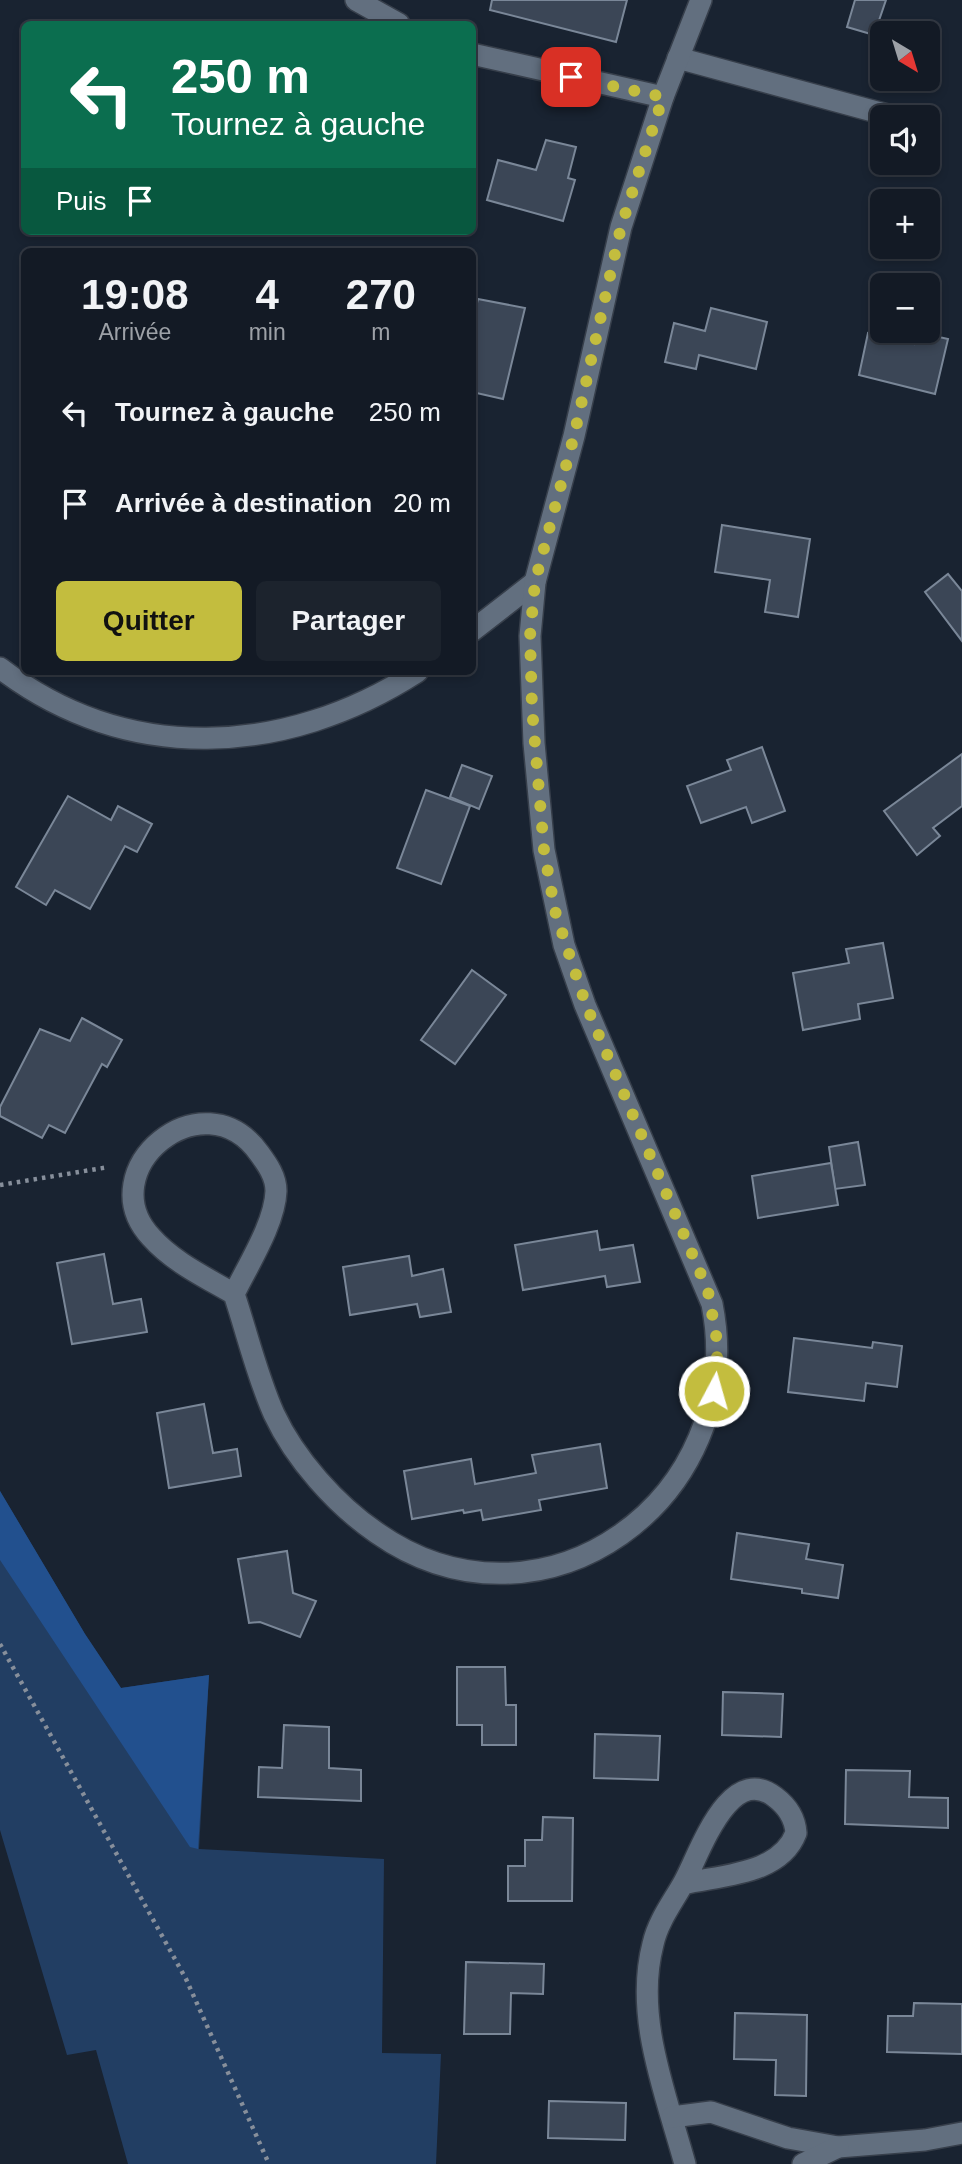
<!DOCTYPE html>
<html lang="fr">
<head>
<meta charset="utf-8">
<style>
  :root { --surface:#131a25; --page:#1c232d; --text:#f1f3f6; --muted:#9da1a7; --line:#323842; --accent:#c3bd3e }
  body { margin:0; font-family:Arial,sans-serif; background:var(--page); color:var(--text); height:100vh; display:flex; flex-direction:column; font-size:26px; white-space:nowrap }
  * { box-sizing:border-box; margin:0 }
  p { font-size:23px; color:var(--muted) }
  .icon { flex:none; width:38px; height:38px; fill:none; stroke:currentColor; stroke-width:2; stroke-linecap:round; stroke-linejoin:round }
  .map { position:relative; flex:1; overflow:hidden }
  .panel { position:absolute; left:21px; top:248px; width:455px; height:427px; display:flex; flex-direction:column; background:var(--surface); border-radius:10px; box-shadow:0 4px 10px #0003,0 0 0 2px var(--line) }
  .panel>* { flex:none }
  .hud { position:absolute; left:21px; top:21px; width:455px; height:214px; border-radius:10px; box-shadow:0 4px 10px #0003,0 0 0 2px var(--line); background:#0b6e4f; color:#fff; overflow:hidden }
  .needle { width:46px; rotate:142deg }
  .controls { position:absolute; left:870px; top:21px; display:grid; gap:14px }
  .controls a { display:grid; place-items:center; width:70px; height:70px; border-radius:10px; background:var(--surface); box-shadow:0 4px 10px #0003,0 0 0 2px var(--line); font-size:35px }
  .pin { position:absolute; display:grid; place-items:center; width:60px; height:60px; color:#fff; margin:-30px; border-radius:14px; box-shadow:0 4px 10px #0006 }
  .me { position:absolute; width:77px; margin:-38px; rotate:6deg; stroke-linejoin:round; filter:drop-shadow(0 0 5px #0008) }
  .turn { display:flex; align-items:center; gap:24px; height:147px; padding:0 35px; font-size:32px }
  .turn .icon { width:91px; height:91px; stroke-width:2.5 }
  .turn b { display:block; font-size:49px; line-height:60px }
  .then { display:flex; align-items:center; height:66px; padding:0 35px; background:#0003; gap:14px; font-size:26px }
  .eta { display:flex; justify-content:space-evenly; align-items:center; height:119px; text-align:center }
  .eta b { font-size:42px; font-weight:700; line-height:49px }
  .primary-button { display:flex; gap:14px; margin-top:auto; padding:14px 35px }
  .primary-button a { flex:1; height:80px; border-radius:10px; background:var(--accent); color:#111; font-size:28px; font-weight:700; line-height:80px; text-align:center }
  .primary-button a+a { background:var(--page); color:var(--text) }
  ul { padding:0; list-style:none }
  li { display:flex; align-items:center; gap:21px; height:91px; padding:0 35px }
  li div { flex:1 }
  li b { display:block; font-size:26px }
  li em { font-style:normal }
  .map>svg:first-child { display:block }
</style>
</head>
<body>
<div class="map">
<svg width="962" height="2164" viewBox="0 0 962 2164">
  <rect width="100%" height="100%" fill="#192331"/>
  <polygon fill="#223e63" points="0,1491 85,1634 121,1688 209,1675 199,1849 384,1859 382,2053 441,2054 436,2164 128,2164 96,2050 67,2055 0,1830"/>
  <polygon fill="#22508e" points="0,1491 85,1634 121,1688 209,1675 198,1849 190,1847 0,1560"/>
  <g fill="#3b4656" stroke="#7a8798" stroke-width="2">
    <polygon points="492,0 627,0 616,42 490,10"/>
    <polygon points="855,0 886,0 874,35 847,27"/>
    <polygon points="546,140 576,147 568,178 575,180 563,221 487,200 498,160 536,170"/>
    <polygon points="478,299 525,308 503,399 472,392 472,323"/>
    <polygon points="711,308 767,322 756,369 699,355 696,369 665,362 674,323 705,331"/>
    <polygon points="917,332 948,339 935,394 859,375 868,333 914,344"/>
    <polygon points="722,525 810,539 798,617 765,612 770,580 715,572"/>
    <polygon points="948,574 962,591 962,641 925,592"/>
    <polygon points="762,747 785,811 752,823 746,807 701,823 687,786 731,770 727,760"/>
    <polygon points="962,754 962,806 933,828 940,836 917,855 884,811"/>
    <polygon points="462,765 492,776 479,809 450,797"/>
    <polygon points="426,790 470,806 441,884 397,868"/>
    <polygon points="68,796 111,820 118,806 152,824 137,852 125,846 90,909 55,890 46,905 16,887"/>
    <polygon points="883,943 893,998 858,1004 860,1019 803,1030 793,973 849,963 846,949"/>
    <polygon points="472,970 506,995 455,1064 421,1040"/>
    <polygon points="82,1018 122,1040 107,1067 102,1064 65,1133 49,1125 42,1138 0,1116 0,1107 40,1029 70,1041"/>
    <polygon points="858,1142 865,1185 835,1189 829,1147"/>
    <polygon points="831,1163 838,1205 758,1218 752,1176"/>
    <polygon points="597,1231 600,1250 633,1245 640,1282 607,1287 605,1276 523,1290 515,1245"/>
    <polygon points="104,1254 113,1304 141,1299 147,1332 72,1344 57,1263"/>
    <polygon points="409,1256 412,1276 443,1269 451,1312 420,1317 417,1304 350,1315 343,1267"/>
    <polygon points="794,1338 872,1348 873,1342 902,1346 897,1387 866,1383 864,1401 788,1392"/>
    <polygon points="204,1404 213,1453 237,1449 241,1476 169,1488 157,1413"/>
    <polygon points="600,1444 607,1488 539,1500 541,1510 483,1520 481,1510 464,1513 463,1510 412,1519 404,1471 471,1459 475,1484 536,1473 532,1455"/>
    <polygon points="737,1533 809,1544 806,1559 843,1565 838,1598 802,1593 802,1589 731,1579"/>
    <polygon points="287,1551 293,1593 316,1601 300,1637 260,1622 249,1623 238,1559"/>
    <polygon points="457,1667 505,1667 506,1705 516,1705 516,1745 482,1745 482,1725 457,1725"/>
    <polygon points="723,1692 783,1694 781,1737 722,1735"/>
    <polygon points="284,1725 329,1727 329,1768 361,1770 361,1801 258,1797 259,1767 282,1768"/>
    <polygon points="595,1734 660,1736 658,1780 594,1778"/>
    <polygon points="846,1770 910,1771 909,1797 948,1798 948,1828 845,1824"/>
    <polygon points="543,1817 573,1818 572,1901 508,1901 508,1866 525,1866 525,1840 542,1840"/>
    <polygon points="466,1962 544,1964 543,1994 511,1993 510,2034 464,2034"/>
    <polygon points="914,2003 962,2004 962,2054 887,2052 888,2016 913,2016"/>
    <polygon points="735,2013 807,2015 806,2096 775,2095 776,2060 734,2059"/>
    <polygon points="549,2101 626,2103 625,2140 548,2138"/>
  </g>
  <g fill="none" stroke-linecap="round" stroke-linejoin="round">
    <defs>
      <g id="minor">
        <polyline points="356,0 399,24"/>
        <polyline points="472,54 663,97"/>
        <polyline points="678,58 895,117"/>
        <polyline points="472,631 535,582"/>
        <path d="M0,668C127,765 285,757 417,672"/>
        <path d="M234,1294C248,1265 275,1223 276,1191C276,1176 267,1164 259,1153C203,1075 89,1170 151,1237C173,1262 205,1277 234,1294C247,1333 257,1376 274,1414C295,1459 336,1505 377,1533C543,1649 750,1497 712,1304L585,1005L564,945L544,850L534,743L530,636L535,582L574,436L621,227L663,97L701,0"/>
        <path d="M683,1884C721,1875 780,1875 796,1833C795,1818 787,1806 775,1797C729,1762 700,1853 684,1882C673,1902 658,1921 653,1944C634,2017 666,2094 685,2164"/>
        <polyline points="672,2117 711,2112 788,2138 838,2147 925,2140 962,2133"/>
        <polyline points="803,2164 838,2147"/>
      </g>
    </defs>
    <use href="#minor" stroke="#373f4b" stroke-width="24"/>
    <g stroke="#878f9b" stroke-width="4.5" stroke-dasharray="3.5 5" stroke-linecap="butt">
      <polyline points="0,1185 109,1167"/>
      <polyline points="0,1644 186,1979 269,2164"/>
    </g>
    <use href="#minor" stroke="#626f7f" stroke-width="21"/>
  </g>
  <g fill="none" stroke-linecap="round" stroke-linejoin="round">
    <polyline stroke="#c3bd3e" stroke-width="12" stroke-dasharray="0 21.6" points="571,77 663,97 621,227 574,436 535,582 530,636 532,708 544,850 555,911 586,1005 708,1291 718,1346 714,1391"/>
  </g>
</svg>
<div class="controls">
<a><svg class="needle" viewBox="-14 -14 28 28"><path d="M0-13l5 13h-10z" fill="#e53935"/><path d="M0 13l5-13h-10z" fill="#9da1a7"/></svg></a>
<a><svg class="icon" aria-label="sound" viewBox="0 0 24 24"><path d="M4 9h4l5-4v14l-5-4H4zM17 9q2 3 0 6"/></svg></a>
<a>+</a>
<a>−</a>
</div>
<div class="pin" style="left:571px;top:77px;background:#d93025"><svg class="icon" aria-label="arrive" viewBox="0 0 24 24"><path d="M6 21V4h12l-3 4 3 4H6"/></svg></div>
<svg class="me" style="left:714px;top:1391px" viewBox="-20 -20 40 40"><circle r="17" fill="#c3bd3e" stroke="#fff" stroke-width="3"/><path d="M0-11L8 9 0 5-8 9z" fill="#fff"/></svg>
<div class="hud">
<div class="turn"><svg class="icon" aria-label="left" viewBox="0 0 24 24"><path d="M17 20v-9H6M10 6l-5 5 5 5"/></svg><div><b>250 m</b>Tournez à gauche</div></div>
<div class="then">Puis<svg class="icon" aria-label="arrive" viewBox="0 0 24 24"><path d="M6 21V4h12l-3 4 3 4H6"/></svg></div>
</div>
<section class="panel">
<div class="eta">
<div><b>19:08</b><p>Arrivée</p></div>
<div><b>4</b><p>min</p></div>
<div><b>270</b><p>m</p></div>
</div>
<ul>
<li><svg class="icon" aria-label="left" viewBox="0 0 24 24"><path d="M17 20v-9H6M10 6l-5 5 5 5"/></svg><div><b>Tournez à gauche</b></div><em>250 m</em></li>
<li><svg class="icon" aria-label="arrive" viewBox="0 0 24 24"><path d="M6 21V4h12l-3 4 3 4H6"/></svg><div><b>Arrivée à destination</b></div><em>20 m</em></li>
</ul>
<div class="primary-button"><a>Quitter</a><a>Partager</a></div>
</section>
</div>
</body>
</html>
